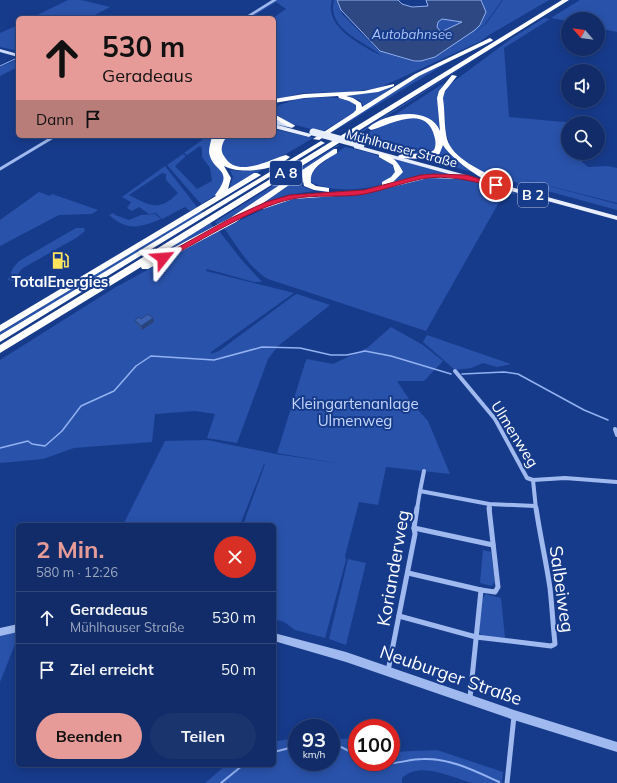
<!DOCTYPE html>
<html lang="de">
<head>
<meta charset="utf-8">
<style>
  :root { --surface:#112c68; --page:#1a346e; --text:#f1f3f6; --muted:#9ca7c0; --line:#30487c; --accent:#e69b98 }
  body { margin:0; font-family:Mulish,sans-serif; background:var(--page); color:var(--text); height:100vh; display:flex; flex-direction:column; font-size:15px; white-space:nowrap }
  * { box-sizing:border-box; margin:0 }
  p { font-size:13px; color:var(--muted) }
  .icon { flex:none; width:22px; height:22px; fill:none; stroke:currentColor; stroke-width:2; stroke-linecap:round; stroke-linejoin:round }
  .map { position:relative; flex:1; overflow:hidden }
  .sheet { position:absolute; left:16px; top:523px; width:260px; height:244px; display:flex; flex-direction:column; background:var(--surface); border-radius:6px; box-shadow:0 2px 10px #0003,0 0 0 1px var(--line) }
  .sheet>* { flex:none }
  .guide { position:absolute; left:16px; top:16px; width:260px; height:122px; border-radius:6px; box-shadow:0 2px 10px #0003,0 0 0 1px var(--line); background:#e69b98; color:#111; overflow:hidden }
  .needle { width:26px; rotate:298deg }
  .controls { position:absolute; left:561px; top:12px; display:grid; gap:8px }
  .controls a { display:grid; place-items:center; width:44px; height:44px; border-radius:50%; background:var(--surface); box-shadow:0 2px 10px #0003,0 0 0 1px var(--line); font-size:20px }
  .speed { position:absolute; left:288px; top:719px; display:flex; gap:8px; font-size:20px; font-weight:700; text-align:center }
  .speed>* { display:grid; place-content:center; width:52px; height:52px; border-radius:50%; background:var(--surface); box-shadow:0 2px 10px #0003,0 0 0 1px var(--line); line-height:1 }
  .speed small { font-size:10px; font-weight:400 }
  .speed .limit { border:6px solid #d22; background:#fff; color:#111 }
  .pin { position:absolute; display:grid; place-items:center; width:34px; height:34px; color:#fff; margin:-17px; border:2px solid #fff; border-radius:50%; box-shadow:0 1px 4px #0007 }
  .me { position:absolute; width:44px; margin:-22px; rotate:62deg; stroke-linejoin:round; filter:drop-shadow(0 0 3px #0008) }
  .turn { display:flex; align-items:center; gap:14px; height:84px; padding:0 20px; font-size:18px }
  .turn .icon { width:52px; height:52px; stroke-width:2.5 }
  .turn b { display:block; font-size:28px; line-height:34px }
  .then { display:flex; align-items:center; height:38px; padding:0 20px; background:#0003; gap:8px; font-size:15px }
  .round { display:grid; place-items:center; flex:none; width:42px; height:42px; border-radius:21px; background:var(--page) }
  .headline { display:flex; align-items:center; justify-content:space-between; height:68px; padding:0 20px }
  h1 { font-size:24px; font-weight:700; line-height:30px; color:var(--accent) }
  .action { display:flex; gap:8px; margin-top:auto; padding:8px 20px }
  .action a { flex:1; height:46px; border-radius:24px; background:var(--accent); color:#111; font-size:16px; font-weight:700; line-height:46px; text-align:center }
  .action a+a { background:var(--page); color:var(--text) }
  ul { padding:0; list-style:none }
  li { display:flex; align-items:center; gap:12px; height:52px; padding:0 20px; border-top:1px solid var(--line) }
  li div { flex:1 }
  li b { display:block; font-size:15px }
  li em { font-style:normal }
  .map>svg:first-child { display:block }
</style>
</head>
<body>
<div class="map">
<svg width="617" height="783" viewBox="0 0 617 783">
  <rect width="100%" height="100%" fill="#173b8b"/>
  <g fill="#2952aa" fill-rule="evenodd">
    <polygon points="68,0 81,0 110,7 91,17 95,18 31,18"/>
    <path d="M276,0H332C323,26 362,46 382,56C364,41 326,29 334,0H336L342,14L379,51L414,62L428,60L442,53L481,25L486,12L482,0H502L485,24L474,33L486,24L503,0H549L489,35L481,41L379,88L349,92L303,93L274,100L273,18L286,9L276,2L250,18H247Z"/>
    <polygon points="580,0 617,0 617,32 598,28 598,19 568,19 568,21 551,18"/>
    <polygon points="544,18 550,19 504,48 509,117 575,123 568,123 568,153 582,153 582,162 588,167 608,166 617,168 617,203 511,176 617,204 617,210 489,175 464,161 450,147 446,132 443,97 449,85 512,38"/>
    <polygon points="442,19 463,22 441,32 437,27 438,22"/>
    <polygon points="18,25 18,51 0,47 0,33"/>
    <polygon points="490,50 350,140 348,139"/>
    <polygon points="465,52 329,134 327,134 418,75"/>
    <polygon points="18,59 18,67 0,76 0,67"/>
    <path d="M444,83C434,99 439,116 441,134C430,111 412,117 390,118Z"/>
    <path d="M395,85L364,107C362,99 352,97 345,96L369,93Z"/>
    <polygon points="326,97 346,99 357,105 356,111 322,132 288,123 276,114 275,109 279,105 297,99"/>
    <polygon points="403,117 421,119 432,125 437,143 434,153 410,156 355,141 377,127"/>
    <path d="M274,129L313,138C292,150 256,176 232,165C227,163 224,157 221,154L222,142L226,136H274Z"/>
    <polygon points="205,136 213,136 225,177 218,194 201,204 167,165 183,154 186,156 175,166 197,189 212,181 210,168 202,157 202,148 200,146 187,155 184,153 202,140"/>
    <path d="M443,143C450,158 465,166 479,174L420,158L439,153Z"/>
    <polygon points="338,145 340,145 219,226 215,222"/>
    <path d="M345,147C361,151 387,154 396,170L395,175C391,178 386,182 382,184C361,191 330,192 311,182L310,179L314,169Z"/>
    <polygon points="391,158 451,174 428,174 392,184 401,173 401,168"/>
    <path d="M165,166L197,207L190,211L185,207L162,219L156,213L149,214L139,207L132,211L127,208L131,202L122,197ZM162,173L166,174V180L178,193C159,212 150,206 129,195Z"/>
    <polygon points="261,168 263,169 229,190 233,177 230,170 245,171"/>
    <polygon points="303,176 302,186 314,191 287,195 262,204"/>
    <path d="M430,177C459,178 491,180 517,194L505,195L502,197L426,331L268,279C249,268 237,246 224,228L268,207L296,197L370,193Z"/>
    <polygon points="39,192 50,196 52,194 98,210 92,214 59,215 0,246 0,220"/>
    <polygon points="201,210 203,213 0,335 0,333 9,327"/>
    <path d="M114,213L115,215L129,220L141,215L155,214L161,219C140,228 127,231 109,215Z"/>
    <polygon points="210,222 214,228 156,257"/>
    <polygon points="76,228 84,228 85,231 76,238 23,268 17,275 18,282 8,280 13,268 19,261"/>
    <polygon points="219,231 241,259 262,282 254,282 207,269 206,271 294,293 211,352 211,354 219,351 293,296 297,294 330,305 278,346 268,359 237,443 207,438 215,414 195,411 155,414 152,442 74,448 43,459 0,463 0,360 116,287"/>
    <polygon points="391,327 423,345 443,361 424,381 397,381 411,402 428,421 450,474 386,467 378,505 359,502 345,556 346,560 325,638 295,630 284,622 274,619 274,525 243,525 265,464 264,464 240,525 123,525 165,441 207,440 276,454 342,464 277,453 305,363 307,359 333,364 367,348"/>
    <polygon points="427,335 511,364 497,367 483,363 471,368 455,370 423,342"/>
    <polygon points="483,550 491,552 495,582 492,586 480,583"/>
    <polygon points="348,559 366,563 346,645 329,639"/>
    <polygon points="485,594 501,598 505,638 483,637 479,632 482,600"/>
    <polygon points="18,628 18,637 0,682 0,632"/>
    <path d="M297,737V762H331V737L343,739L357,737V762H391V752L437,750L503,772L502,783C493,783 482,783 473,783C452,778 421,760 402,778V783H205L226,765H274V742Z"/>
  </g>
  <path fill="#2e4884" stroke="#92b2f1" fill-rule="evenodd" d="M337,0H398L402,4L412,7L428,6L426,0H481L486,12L480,25L475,30L435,57L421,61H414L380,51L341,10ZM442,19L462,22L441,32L437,27L438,22Z"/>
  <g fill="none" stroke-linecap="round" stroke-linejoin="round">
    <polyline stroke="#92b2f1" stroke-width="1" points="0,66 15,59"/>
    <g stroke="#92b2f1" stroke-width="1.5">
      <polyline points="462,374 504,372 518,374 584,410 608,420"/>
      <polyline points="0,448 28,441 32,444 45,446 62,431 81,406 114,391 136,366 151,356 214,360 262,347 300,348 331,355 347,355 365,351 391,356 451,374"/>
    </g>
    <g stroke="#92b2f1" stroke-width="2">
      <polyline points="331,742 357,755"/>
      <polyline points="274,752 297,746"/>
      <path d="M374,762C391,767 406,759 423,759C450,758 475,771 499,782"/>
      <polyline points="221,783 243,765"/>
    </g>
    <polyline stroke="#a0baef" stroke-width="3" points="0,169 55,136"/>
    <g stroke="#a0baef" stroke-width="4">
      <polyline points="455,371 495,419 527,478 533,480 565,478 617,482"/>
      <polyline points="615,429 617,435"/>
      <polyline points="533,480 536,509"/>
      <polyline points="420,491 424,471"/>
      <polyline points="489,504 490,509"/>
      <polyline points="417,509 420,491 489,504 535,506"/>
    </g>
    <g stroke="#a0baef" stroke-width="5">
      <polyline points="414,528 493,545"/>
      <polyline points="408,573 481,590"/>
      <path d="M399,616L476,637L551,646L555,644C553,625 552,606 550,588C546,561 540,535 536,508"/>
      <polyline points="388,671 415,534 414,528 417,508"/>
      <polyline points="470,698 481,590 495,592 498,587 489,508"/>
      <polyline points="507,783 514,716"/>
    </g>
    <g fill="#a0baef" fill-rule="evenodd">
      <polygon points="272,0 277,0 248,18 243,18"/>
      <polygon points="18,624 18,632 0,636 0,628"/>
      <polygon points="274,633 346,652 514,710 617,742 617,752 514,720 346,662 274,641"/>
    </g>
    <g fill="#cedbfa" fill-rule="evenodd">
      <polygon points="0,49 18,54 18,57 0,52"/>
      <polygon points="274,120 294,125 295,126 292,128 274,124"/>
    </g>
    <g fill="#e8eeff" fill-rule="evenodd">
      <polygon points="274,124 311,134 312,135 309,137 274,128"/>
      <polygon points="356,145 617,216 617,220 354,148 354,146"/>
    </g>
    <g fill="#fff" fill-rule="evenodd">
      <path d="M562,0H569L154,258L230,218L334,149H337V153C325,161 309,167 311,183L316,186L329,188V192L314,190L304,186L302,176L236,222L148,269H142L141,267L0,353V345Z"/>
      <polygon points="490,38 493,40 492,41 419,76 319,140 313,139 353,113 356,110 356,105 349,101 339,98 338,96 304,98 274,103 274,99 304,94 364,91 394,84 394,86 378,92 346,96 353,98 361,103 362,107 415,74"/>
      <path d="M452,75L457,76L445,91L443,98C445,111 444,126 447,139C452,158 482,171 498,179V183C485,185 449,156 443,145L439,155L426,159L399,158L398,156C407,150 423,158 434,150C437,144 435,138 433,132C423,105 389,125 371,130L368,128C384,113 430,105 440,131L437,98L439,91Z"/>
      <polygon points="274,114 294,125 295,126 290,127 274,119"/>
      <polygon points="274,124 277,125 277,127 274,128"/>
      <path d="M212,136H218V139L220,136H227C223,142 219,149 224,156C237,179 268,160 286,155L290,157C276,170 241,175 224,166L231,178L228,189L254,173H257L261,175L0,332V325L216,196L215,195C236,168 212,173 209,152C209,147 211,141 212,136Z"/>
      <polygon points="321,141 325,143 323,144 0,342 0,335"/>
      <path d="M379,153C390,152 399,163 403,172L393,182L428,174L467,175L471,177L467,179L428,178L364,194L293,199L263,209L259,207L292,195L364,190L382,185V182L391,177L395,172L393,165L379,157Z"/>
    </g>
    <polyline stroke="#e8eeff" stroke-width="7" points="313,132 361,145"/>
  </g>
  <polygon fill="#335399" points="141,319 154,322 142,330 136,324 135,320"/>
  <polygon fill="#29447d" points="153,318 154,322 142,330 141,326"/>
  <polygon fill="#3b61b2" stroke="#29447d" points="148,314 153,318 141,326 135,320 139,317 141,319"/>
  <path fill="#e11d48" stroke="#92132f" d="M434,174L467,175L500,185L496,187C472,181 447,174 421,179C402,183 384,190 365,194C342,198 316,194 292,199C251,208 204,239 166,259L159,258L231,218L266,202L290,195L364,190L421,175Z"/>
  <defs>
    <symbol id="fuel-bare" viewBox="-9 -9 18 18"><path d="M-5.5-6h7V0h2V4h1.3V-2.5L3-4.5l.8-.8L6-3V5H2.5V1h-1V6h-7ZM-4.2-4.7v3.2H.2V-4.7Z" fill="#ffe55e" stroke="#173b8b" stroke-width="2.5" paint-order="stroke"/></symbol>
  </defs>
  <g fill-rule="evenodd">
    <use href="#fuel-bare" x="48" y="248" width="25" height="25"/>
  </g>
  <g text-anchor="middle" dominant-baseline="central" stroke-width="4" stroke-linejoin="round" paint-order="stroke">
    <g font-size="13" font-style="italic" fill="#acc4f6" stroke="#173b8b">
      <text x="412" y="34">Autobahnsee</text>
    </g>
    <g font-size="13" fill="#fff" stroke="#173b8b">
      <text transform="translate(402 148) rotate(15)">Mühlhauser Straße</text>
    </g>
    <g fill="#173b8b" stroke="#b9c4dc" stroke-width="1">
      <rect x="270" y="161" width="32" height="24" rx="3"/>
      <rect x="518" y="183" width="30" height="24" rx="3"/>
    </g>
    <g font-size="14" font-weight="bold" fill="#fff">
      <text x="286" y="173">A 8</text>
      <text x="533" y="195">B 2</text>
    </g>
    <g font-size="15" font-weight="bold" fill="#fff" stroke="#173b8b">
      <text x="60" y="281">TotalEnergies</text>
    </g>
    <g font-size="15" fill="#c6d7fb" stroke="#173b8b">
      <text x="355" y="403">Kleingartenanlage<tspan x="355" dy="17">Ulmenweg</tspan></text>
    </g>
    <g font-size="15" fill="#fff" stroke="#173b8b">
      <text transform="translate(515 434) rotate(58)">Ulmenweg</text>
    </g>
    <g font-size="18" fill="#fff" stroke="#173b8b">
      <text transform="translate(393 568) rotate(-80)">Korianderweg</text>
      <text transform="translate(562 589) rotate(82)">Salbeiweg</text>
      <text transform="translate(451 675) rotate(19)">Neuburger Straße</text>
    </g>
  </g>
</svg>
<div class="controls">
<a><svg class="needle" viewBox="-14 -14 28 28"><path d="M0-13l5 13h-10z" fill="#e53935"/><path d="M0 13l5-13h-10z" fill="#9ca7c0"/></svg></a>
<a><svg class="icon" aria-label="sound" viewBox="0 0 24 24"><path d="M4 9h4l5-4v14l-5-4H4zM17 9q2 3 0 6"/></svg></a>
<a><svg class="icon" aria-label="search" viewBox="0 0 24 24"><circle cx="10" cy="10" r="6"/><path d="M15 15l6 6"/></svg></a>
</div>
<div class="speed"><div>93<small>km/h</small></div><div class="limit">100</div></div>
<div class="pin" style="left:496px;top:185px;background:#d93025"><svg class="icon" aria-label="arrive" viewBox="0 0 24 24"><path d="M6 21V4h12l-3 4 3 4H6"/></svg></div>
<svg class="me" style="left:163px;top:258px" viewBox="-20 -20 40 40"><path d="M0-17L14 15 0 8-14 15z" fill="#e11d48" stroke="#fff" stroke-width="4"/></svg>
<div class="guide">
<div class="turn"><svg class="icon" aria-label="ahead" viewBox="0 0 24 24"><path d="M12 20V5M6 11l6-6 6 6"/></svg><div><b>530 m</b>Geradeaus</div></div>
<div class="then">Dann<svg class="icon" aria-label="arrive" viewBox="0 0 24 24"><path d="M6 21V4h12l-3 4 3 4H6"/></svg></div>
</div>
<section class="sheet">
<div class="headline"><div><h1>2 Min.</h1><p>580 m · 12:26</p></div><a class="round" style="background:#d93025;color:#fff"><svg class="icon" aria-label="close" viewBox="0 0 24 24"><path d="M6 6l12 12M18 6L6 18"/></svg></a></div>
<ul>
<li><svg class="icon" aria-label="ahead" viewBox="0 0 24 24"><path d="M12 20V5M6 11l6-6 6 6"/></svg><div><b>Geradeaus</b><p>Mühlhauser Straße</p></div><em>530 m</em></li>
<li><svg class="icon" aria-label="arrive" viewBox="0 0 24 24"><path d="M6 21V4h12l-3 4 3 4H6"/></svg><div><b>Ziel erreicht</b></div><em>50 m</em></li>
</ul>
<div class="action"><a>Beenden</a><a>Teilen</a></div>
</section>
</div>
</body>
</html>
